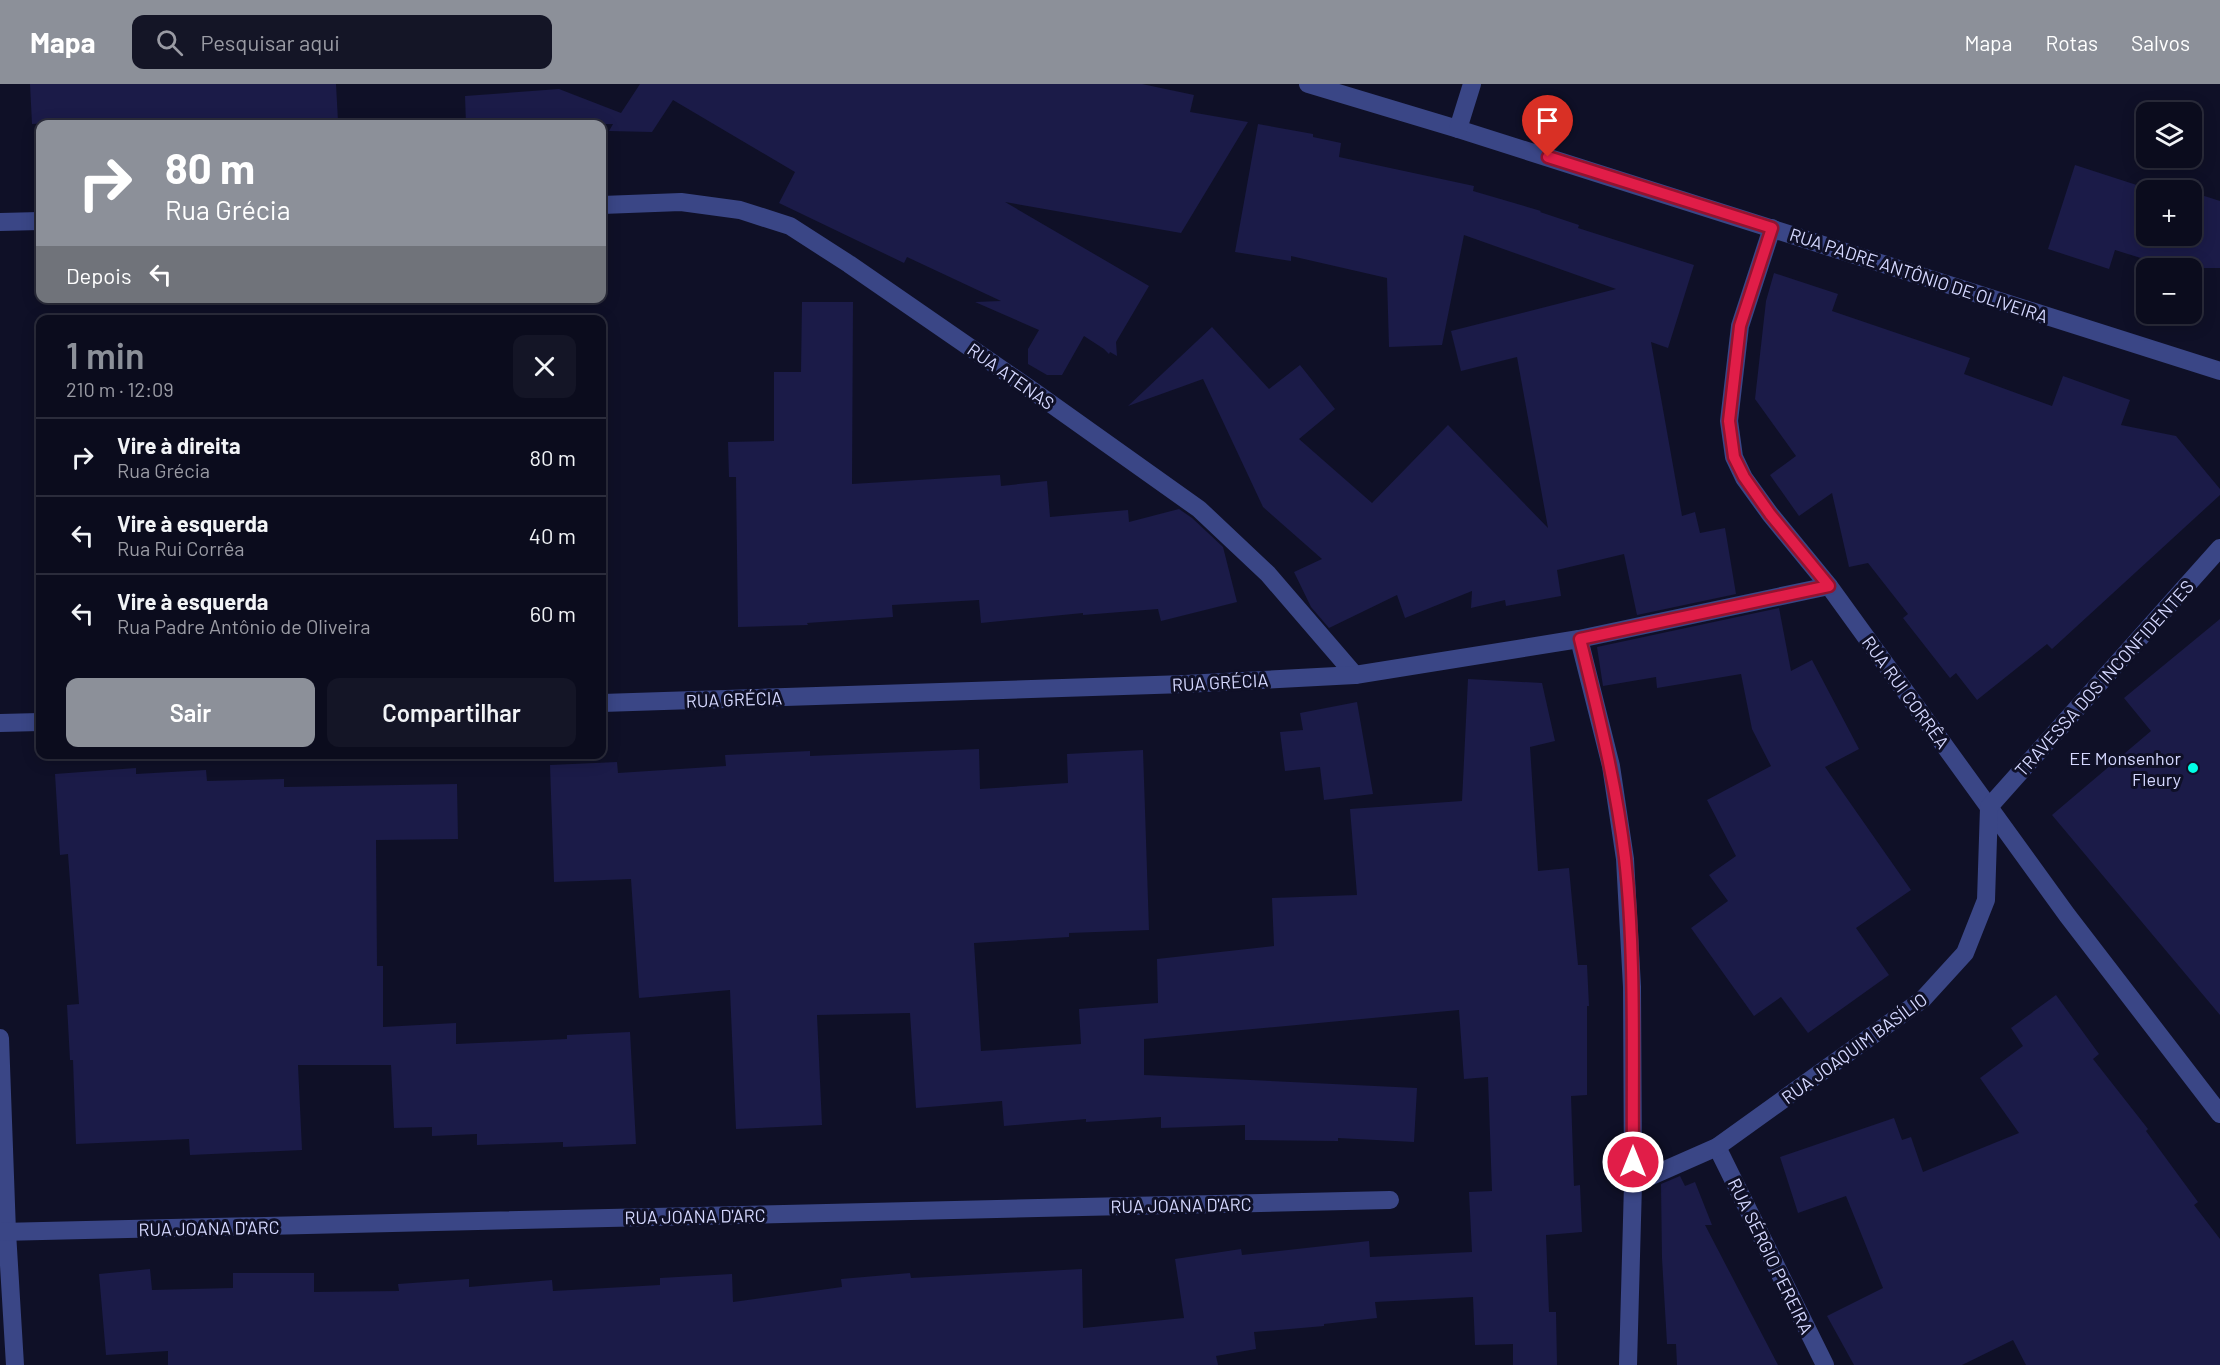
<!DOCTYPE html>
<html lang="pt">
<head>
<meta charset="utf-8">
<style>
  :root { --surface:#0b0c1d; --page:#141526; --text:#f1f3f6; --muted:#9a9ba4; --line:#2b2c3b; --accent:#8c9099 }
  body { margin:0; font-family:Barlow,sans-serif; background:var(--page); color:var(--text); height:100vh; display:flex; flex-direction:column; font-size:22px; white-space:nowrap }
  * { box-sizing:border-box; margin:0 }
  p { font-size:20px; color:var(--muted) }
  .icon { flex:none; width:33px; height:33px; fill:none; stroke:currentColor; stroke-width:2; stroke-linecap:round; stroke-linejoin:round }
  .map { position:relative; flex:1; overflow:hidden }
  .sheet { position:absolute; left:36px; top:231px; width:570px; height:444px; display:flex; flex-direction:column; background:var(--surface); border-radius:12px; box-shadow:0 3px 15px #0003,0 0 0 2px var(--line) }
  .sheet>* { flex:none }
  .top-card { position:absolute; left:36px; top:36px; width:570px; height:183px; border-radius:12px; box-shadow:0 3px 15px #0003,0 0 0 2px var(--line); background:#8c9099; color:#fff; overflow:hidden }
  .tools { position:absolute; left:2136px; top:18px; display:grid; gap:12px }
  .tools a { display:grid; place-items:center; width:66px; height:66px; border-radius:12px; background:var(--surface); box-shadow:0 3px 15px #0003,0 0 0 2px var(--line); font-size:30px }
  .pin { position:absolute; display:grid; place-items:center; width:51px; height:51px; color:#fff; margin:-62px -26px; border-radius:50% 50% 50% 0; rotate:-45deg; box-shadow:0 0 6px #0007 }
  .pin .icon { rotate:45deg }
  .me { position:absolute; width:66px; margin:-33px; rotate:0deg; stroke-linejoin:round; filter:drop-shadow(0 0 4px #0008) }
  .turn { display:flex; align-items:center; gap:21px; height:126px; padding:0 30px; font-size:27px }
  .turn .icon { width:78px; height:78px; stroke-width:2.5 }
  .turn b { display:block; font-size:42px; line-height:51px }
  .then { display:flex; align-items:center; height:57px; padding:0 30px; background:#0003; gap:12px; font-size:22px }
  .round { display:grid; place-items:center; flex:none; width:63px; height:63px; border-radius:12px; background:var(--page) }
  .overview { display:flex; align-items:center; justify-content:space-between; height:102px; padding:0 30px }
  h1 { font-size:36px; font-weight:600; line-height:45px; color:var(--accent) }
  .cta { display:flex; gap:12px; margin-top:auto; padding:12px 30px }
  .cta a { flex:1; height:69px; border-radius:12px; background:var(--accent); color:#fff; font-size:24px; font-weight:600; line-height:69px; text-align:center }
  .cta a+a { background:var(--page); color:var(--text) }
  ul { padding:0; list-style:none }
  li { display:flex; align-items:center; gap:18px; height:78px; padding:0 30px; border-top:2px solid var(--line) }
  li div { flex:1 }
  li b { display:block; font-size:22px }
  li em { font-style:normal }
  header { display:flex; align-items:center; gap:36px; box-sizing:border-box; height:84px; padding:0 30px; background:var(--accent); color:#fff }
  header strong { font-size:28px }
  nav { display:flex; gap:33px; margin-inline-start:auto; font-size:21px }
  .search { width:420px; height:54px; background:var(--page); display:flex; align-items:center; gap:15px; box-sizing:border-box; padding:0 21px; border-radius:12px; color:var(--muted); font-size:22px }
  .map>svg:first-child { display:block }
</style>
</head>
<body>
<header>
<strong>Mapa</strong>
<div class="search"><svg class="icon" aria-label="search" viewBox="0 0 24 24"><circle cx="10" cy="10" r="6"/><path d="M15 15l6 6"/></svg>Pesquisar aqui</div>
<nav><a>Mapa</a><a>Rotas</a><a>Salvos</a></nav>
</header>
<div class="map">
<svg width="2220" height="1281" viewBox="0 0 2220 1281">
  <rect width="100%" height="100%" fill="#0f1027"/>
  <g fill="#1b1b48">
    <polygon points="30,0 336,0 338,37 276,40 192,40 191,37 136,40 135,34 32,40"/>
    <polygon points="640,0 1142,0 1194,11 1190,28 1248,38 1181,149 1005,118 1149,202 1116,258 1117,272 1110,268 1109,270 1104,265 1084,252 1062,291 1047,291 1028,280 1028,265 1039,246 975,218 1001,217 907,173 904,179 779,119 795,88 673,16 652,48 609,47 613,40 466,40 465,12 559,5 621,29"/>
    <polygon points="1258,40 1313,50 1313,53 1341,59 1339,73 1474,102 1473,107 1541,127 1540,128 1579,141 1578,144 1694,181 1668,264 1651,258 1682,432 1695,428 1700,449 1725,444 1736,510 1637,531 1624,470 1557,486 1561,512 1506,522 1505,516 1471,524 1472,507 1405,534 1397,511 1329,544 1311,523 1294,488 1322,475 1263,423 1203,295 1128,322 1212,243 1269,305 1300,281 1335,325 1299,355 1372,419 1448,341 1548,444 1517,273 1461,287 1451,247 1616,205 1464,151 1442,261 1389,263 1387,194 1291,172 1291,177 1235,168"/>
    <polygon points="2075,81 2149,105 2152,95 2187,106 2146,106 2146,152 2192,152 2192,108 2220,117 2220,184 2173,184 2115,166 2109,185 2048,165"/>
    <polygon points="1774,189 1838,210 1832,227 1970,274 1964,290 2052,322 2063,292 2130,316 2121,341 2176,352 2220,405 2220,411 2052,565 2047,560 1977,616 1956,589 1950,594 1903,534 1908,530 1868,479 1849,483 1832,409 1799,432 1770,391 1796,372 1755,315 1766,217"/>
    <polygon points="802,218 853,218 852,400 1000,391 1001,402 1047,397 1050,433 1128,426 1129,438 1179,425 1192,434 1223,463 1237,518 1161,537 1158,525 1083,531 1083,529 981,539 979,516 892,521 893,533 807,539 808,541 738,543 736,393 729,393 728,358 774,357 774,288 801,288"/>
    <polygon points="1779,524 1791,587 1812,576 1859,665 1825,683 1911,806 1856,844 1889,891 1808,949 1781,913 1754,932 1691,844 1728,817 1709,791 1736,772 1707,716 1771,682 1752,645 1741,590 1657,604 1656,593 1603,602 1597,563"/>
    <polygon points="2220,535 2220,931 2052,731 2151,647 2124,614"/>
    <polygon points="1468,595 1542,599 1555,657 1530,663 1538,787 1569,784 1578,881 1587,881 1589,922 1587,922 1587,1011 1571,1012 1574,1102 1580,1101 1582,1148 1546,1151 1549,1228 1556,1228 1557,1281 1513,1281 1513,1260 1475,1261 1473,1213 1375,1218 1377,1234 1324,1240 1324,1242 1254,1248 1256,1265 1216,1272 1218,1281 168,1281 168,1267 106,1271 99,1190 150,1185 152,1206 233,1204 233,1189 314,1189 314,1208 399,1207 398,1200 469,1195 469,1203 552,1196 553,1207 660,1201 660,1194 732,1190 733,1218 842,1203 841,1195 910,1189 911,1194 1082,1185 1083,1244 1184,1234 1175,1175 1241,1165 1242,1171 1369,1157 1370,1173 1472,1168 1469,1108 1492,1107 1488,993 1464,995 1459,926 1144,955 1144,991 1417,1004 1414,1058 1338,1054 1338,1057 1245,1056 1245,1041 1161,1044 1161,1033 1086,1038 1086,1035 1004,1042 1002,1017 916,1024 910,929 817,931 822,1041 736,1045 730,906 639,914 631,795 554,798 550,681 617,678 618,689 726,682 725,671 810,667 810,672 979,665 980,705 1068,699 1067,670 1143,666 1149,846 1069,849 1069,853 974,859 981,967 1081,960 1079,925 1158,919 1157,875 1274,862 1272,814 1357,811 1350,725 1462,717"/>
    <polygon points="1357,618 1373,710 1324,716 1320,683 1285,687 1280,648 1303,646 1300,629"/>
    <polygon points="136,684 136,690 206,686 207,697 284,695 284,703 457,700 458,755 376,756 377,882 383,882 383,943 456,939 456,960 567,955 567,951 630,948 636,1060 563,1063 563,1058 477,1061 477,1050 432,1052 432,1043 394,1044 391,981 298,981 302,1066 190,1071 189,1055 76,1060 73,976 70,976 67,921 79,920 68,770 60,771 55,690"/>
    <polygon points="2056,911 2099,970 2093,975 2148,1045 2146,1047 2198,1118 2194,1121 2220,1155 2220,1281 2026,1281 2013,1256 1962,1281 1854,1281 1827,1232 1883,1204 1846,1112 1798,1129 1780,1073 1894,1034 1902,1056 1911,1053 1923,1088 2019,1049 1980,994 2023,962 2011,944"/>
    <polygon points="1680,1092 1685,1102 1695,1098 1712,1141 1705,1141 1778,1281 1677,1281 1676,1260 1667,1260 1662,1174 1661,1100"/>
  </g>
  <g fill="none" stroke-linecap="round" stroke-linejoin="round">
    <g stroke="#3a4686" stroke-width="18">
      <polyline points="1308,0 1458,45 2220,287"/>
      <polyline points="1458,45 1472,0"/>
      <polyline points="602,121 681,118 740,126 790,142 849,180 1033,307 1199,425 1268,490 1355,591"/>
      <polyline points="0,138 40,137"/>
      <polyline points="1772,144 1740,242 1729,337 1734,373 1744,394 1770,430 1829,502 2067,831 2220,1030"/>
      <polyline points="1579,555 1611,682 1625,775 1632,903 1633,1100 1628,1281"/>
      <polyline points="602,619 1185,600 1355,591 1579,555 1829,502"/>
      <polyline points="0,639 40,638"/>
      <polyline points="0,954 7,1148 15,1281"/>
      <polyline points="1717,1063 1825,1281"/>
      <polyline points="1633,1100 1717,1063 1923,915 1965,869 1986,816 1989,723 2220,464"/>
      <polyline points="0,1148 1390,1116"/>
    </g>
  </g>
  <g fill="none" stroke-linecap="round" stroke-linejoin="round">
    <defs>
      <path id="route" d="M1548,73L1772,144L1740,242L1729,337L1734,373L1744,393L1770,430L1829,502L1580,555C1598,628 1616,699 1625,774C1636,874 1632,978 1633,1078"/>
    </defs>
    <use href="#route" stroke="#92132f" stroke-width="15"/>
    <use href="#route" stroke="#e11d48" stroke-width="10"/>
  </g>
  <circle fill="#01ffe6" stroke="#0f1027" stroke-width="2" cx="2193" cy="684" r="6"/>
  <g text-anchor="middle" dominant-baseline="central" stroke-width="6" stroke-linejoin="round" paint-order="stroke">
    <g font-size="18" fill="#d5d8ff" stroke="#0f1027">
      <text transform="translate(1919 191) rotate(18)">RUA PADRE ANTÔNIO DE OLIVEIRA</text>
      <text transform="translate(1011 292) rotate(35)">RUA ATENAS</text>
      <text transform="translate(2104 594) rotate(-48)">TRAVESSA DOS INCONFIDENTES</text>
      <text transform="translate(1220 598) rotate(-3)">RUA GRÉCIA</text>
      <text transform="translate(1906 608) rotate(54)">RUA RUI CORRÊA</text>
      <text transform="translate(734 615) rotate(-2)">RUA GRÉCIA</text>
      <text transform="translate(1854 964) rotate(-36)">RUA JOAQUIM BASÍLIO</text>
      <text transform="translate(1181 1121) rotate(-1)">RUA JOANA D'ARC</text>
      <text transform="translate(695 1132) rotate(-1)">RUA JOANA D'ARC</text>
      <text transform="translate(209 1144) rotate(-1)">RUA JOANA D'ARC</text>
      <text transform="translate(1771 1172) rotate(64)">RUA SÉRGIO PEREIRA</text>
    </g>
    <g font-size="18" fill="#d5d8ff" stroke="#0f1027" text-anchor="end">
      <text x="2181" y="674">EE Monsenhor<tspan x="2181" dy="21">Fleury</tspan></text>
    </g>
  </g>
</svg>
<div class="tools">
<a><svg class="icon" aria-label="layers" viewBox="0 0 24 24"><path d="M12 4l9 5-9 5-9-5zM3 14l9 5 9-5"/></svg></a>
<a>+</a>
<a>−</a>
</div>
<div class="pin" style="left:1548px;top:73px;background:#d93025"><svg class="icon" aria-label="arrive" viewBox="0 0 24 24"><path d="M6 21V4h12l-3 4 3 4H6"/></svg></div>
<svg class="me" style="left:1633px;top:1078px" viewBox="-20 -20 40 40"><circle r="17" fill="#e11d48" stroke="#fff" stroke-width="3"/><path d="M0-11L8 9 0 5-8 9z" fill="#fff"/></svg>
<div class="top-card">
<div class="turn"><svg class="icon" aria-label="right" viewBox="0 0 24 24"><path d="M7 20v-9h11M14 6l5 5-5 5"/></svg><div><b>80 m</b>Rua Grécia</div></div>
<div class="then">Depois<svg class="icon" aria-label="left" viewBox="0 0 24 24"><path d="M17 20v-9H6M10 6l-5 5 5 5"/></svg></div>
</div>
<section class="sheet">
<div class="overview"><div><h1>1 min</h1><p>210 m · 12:09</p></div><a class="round"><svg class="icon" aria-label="close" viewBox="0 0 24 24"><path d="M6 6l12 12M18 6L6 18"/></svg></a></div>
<ul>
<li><svg class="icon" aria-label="right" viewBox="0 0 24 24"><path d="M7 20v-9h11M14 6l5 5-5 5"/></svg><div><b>Vire à direita</b><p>Rua Grécia</p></div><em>80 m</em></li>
<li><svg class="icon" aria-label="left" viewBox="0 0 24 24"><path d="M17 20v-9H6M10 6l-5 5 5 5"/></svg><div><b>Vire à esquerda</b><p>Rua Rui Corrêa</p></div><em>40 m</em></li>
<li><svg class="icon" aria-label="left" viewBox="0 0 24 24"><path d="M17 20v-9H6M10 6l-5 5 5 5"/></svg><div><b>Vire à esquerda</b><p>Rua Padre Antônio de Oliveira</p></div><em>60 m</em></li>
</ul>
<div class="cta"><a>Sair</a><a>Compartilhar</a></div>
</section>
</div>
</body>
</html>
